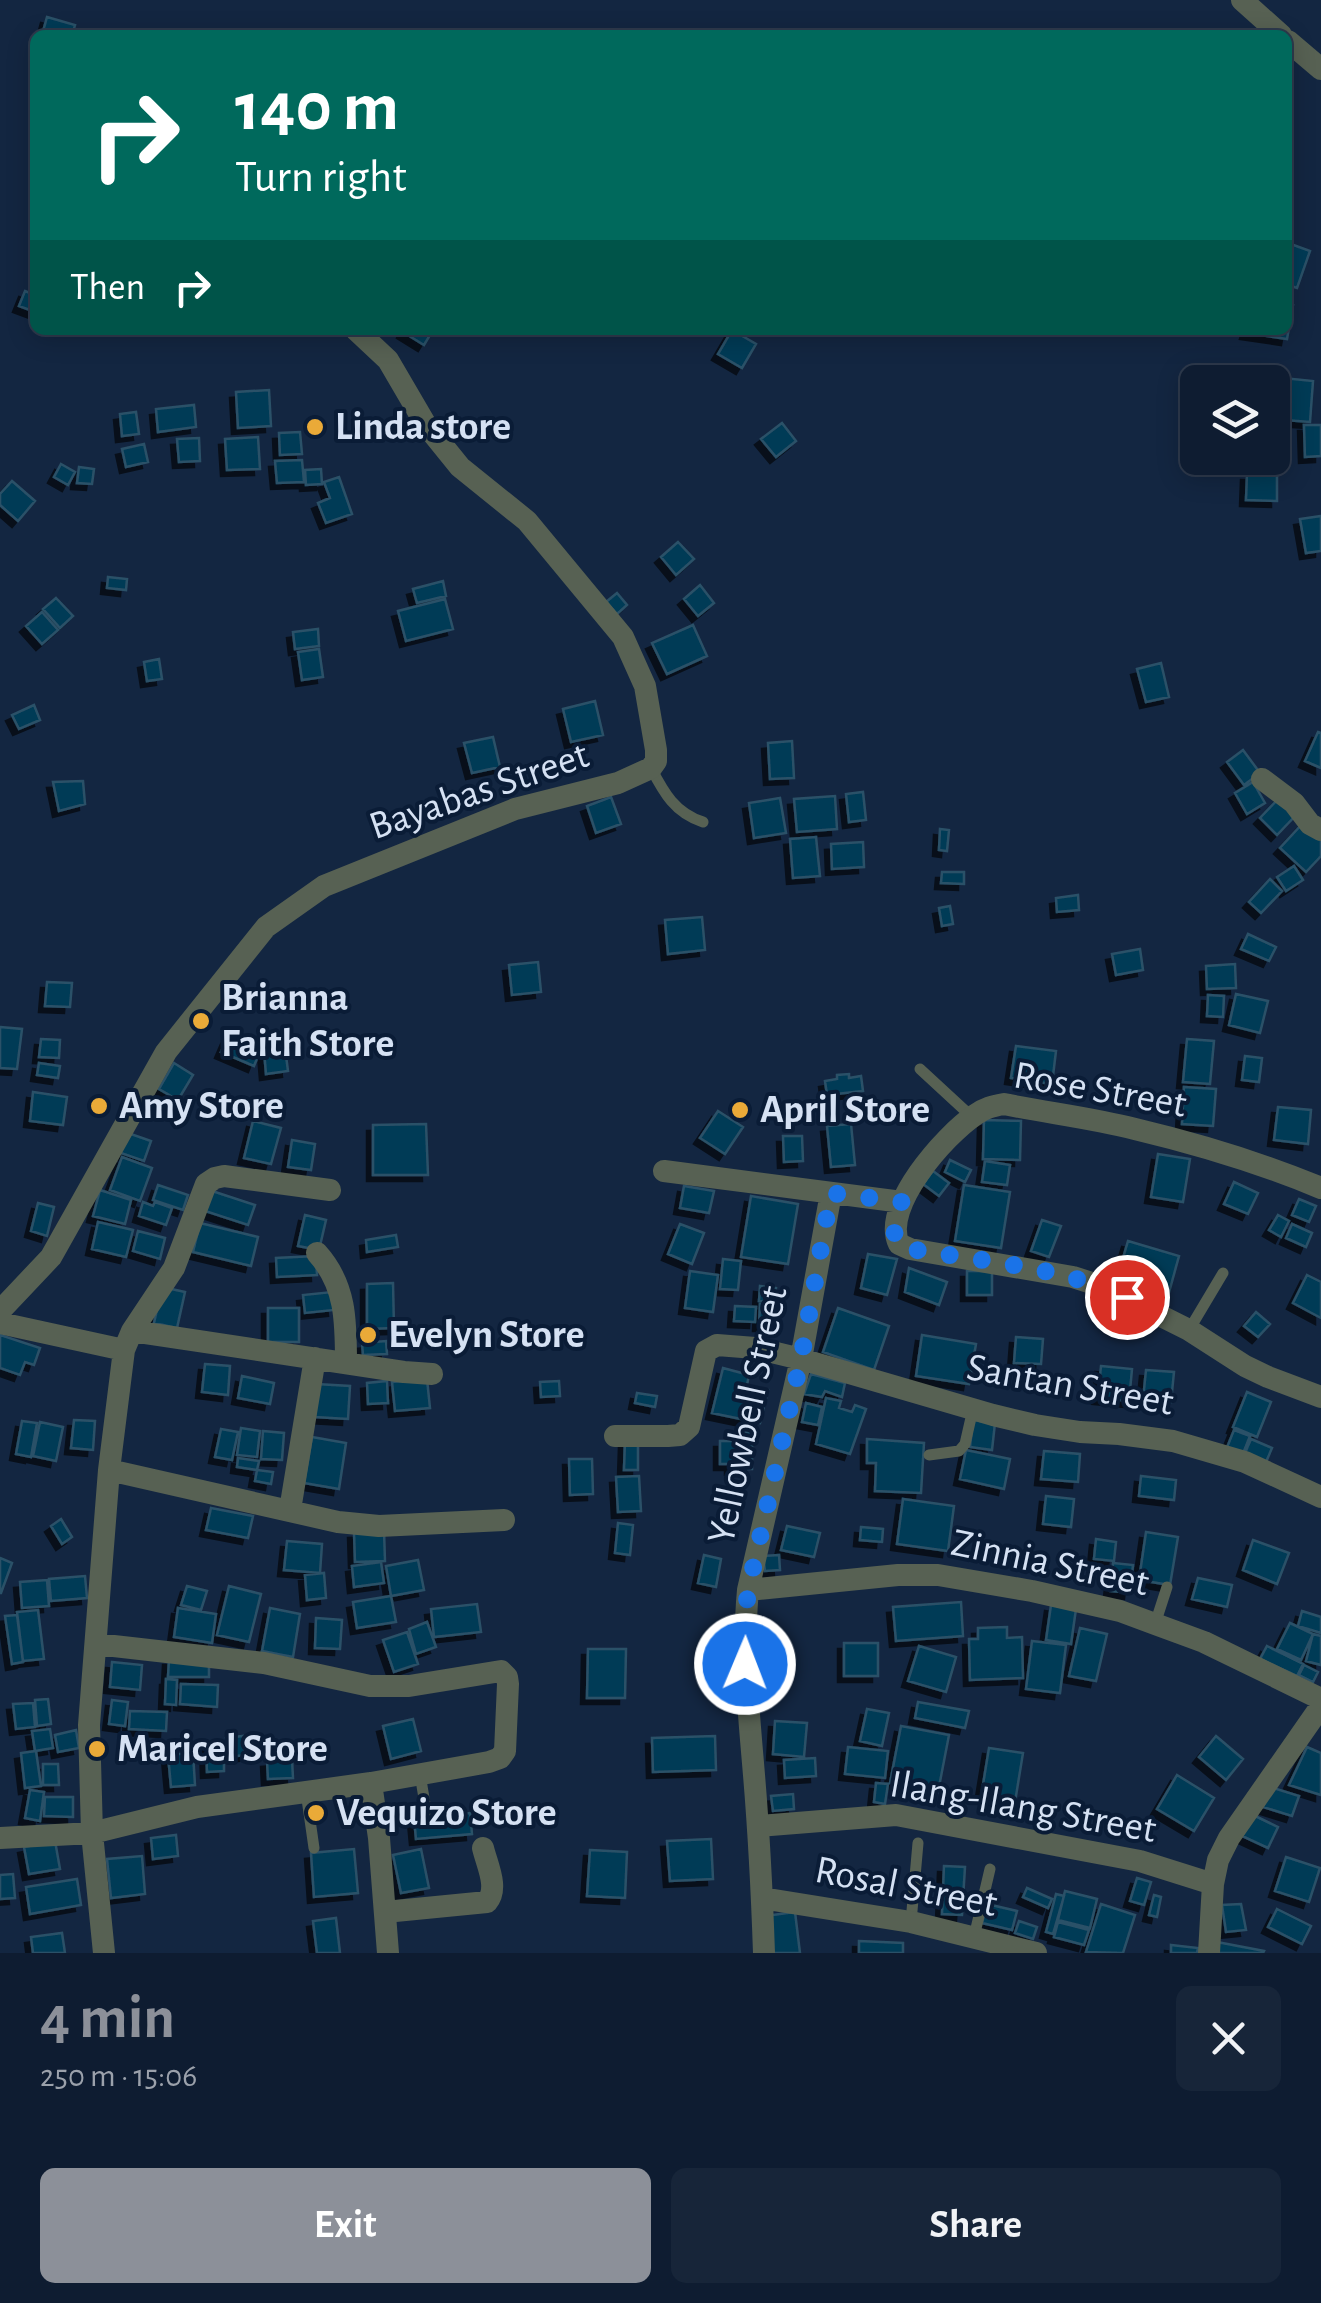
<!DOCTYPE html>
<meta charset="utf-8">
<style>
body{margin:0;font-family:"Alegreya Sans",sans-serif;background:#172539;color:#f1f3f6;height:100vh;display:flex;flex-direction:column;font-size:38px;white-space:nowrap}
*{box-sizing:border-box;margin:0}
p{font-size:32px;color:#9ba1ab}
.icon{flex:none;width:55px;height:55px;fill:none;stroke:currentColor;stroke-width:2;stroke-linecap:round;stroke-linejoin:round}
.map{position:relative;height:1953px;overflow:hidden}
.details{display:flex;flex-direction:column;background:#0e1c31;flex:1}
.details>*{flex:none}
.hud{position:absolute;left:30px;top:30px;width:1262px;height:305px;border-radius:15px;box-shadow:0 5px 25px #0003,0 0 0 2px #2e3a4d;background:#00695c;color:#fff;overflow:hidden}
.controls{position:absolute;left:1180px;top:365px;display:grid;gap:20px}
.controls a{display:grid;place-items:center;width:110px;height:110px;border-radius:15px;background:#0e1c31;box-shadow:0 5px 25px #0003,0 0 0 2px #2e3a4d;font-size:50px}
.pin{position:absolute;display:grid;place-items:center;width:85px;height:85px;color:#fff;margin:-42px;border:5px solid #fff;border-radius:50%;box-shadow:0 2px 10px #0007}
.me{position:absolute;width:110px;margin:-55px;rotate:1deg;stroke-linejoin:round;filter:drop-shadow(0 0 8px #0008)}
.turn{display:flex;align-items:center;gap:35px;height:210px;padding:0 40px;font-size:45px}
.turn .icon{width:130px;height:130px;stroke-width:2.5}
.turn b{display:block;font-size:70px;line-height:85px}
.then{display:flex;align-items:center;height:95px;padding:0 40px;background:#0003;gap:20px;font-size:38px}
.round{display:grid;place-items:center;flex:none;width:105px;height:105px;border-radius:15px;background:#172539}
.headline{display:flex;align-items:center;justify-content:space-between;height:170px;padding:0 40px}
h1{font-size:60px;font-weight:700;line-height:75px;color:#8c9099}
.cta{display:flex;gap:20px;margin-top:auto;padding:20px 40px}
.cta a{flex:1;height:115px;border-radius:15px;background:#8c9099;color:#fff;font-size:40px;font-weight:700;line-height:115px;text-align:center}
.cta a+a{background:#172539;color:#f1f3f6}
.map>svg:first-child{display:block}
.building{fill:#003a56;stroke:#2c5167;stroke-width:2.5;filter:url(#shadow)}
.lines{fill:none;stroke-linecap:round;stroke-linejoin:round}
.lane{stroke:#576153;stroke-width:11}
.street{stroke:#576153;stroke-width:22}
.route{stroke:#1a73e8;stroke-width:18;stroke-dasharray:0 32.4}
.poi-dot{fill:#eaaa38;stroke:#0a1c36;stroke-width:4}
.labels{text-anchor:middle;dominant-baseline:central;stroke-width:8;stroke-linejoin:round;paint-order:stroke}
.poi-label{font-size:40px;font-weight:bold;fill:#d5e1f3;stroke:#0a1c36;text-anchor:start}
.street-label{font-size:40px;fill:#d5e1f3;stroke:#0a1c36}
</style>
<div class="map">
<svg width="1321" height="1953" viewBox="0 0 1321 1953">
<defs>
<filter id="shadow"><feDropShadow dx="-6" dy="6" stdDeviation="0" flood-color="#0009"/></filter>
</defs>
<rect width="100%" height="100%" fill="#132641"/>
<path class="building" d="M47,17L75,25L72,35H42Z
M1288,243L1310,251L1297,288L1288,285Z
M25,291L35,295V312L19,306Z
M1288,304L1293,305L1287,339L1246,333L1247,330H1288Z
M404,330H433L424,345L403,332Z
M732,330L756,344L742,368L718,354Z
M1273,377L1313,381L1310,422L1272,419Z
M269,390L271,426L238,428L236,392Z
M194,405L196,427L158,432L156,409Z
M136,412L139,434L122,436L120,414Z
M782,423L796,441L776,457L761,439Z
M1304,425H1321V456L1305,457Z
M300,432L302,454L280,455L279,433Z
M258,437L260,469L227,470L225,439Z
M199,438L200,461L179,462L177,439Z
M144,444L148,462L126,467L122,449Z
M1237,458H1268V469L1236,467Z
M302,460L304,482L277,483L275,461Z
M61,464L75,472L68,485L54,477Z
M79,467L94,469L92,484L77,483Z
M321,469L322,484L306,485L305,470Z
M1247,474L1277,475V501L1246,500Z
M339,477L352,514L326,523L318,503L330,498L324,482Z
M12,481L35,501L18,521L0,505V494Z
M1321,516V551L1306,553L1300,519Z
M678,542L694,559L676,575L661,557Z
M108,577L127,579L126,590L107,588Z
M443,581L446,596L417,603L413,589Z
M700,585L714,603L698,616L684,599Z
M617,593L627,605L617,614L606,602Z
M56,598L73,616L60,628L43,609Z
M445,599L453,629L406,641L398,611Z
M42,612L58,630L42,644L26,626Z
M693,625L707,656L667,674L652,643Z
M318,629L319,646L295,649L293,632Z
M319,649L323,677L302,680L298,652Z
M159,659L162,679L147,681L144,662Z
M1161,663L1169,697L1146,702L1137,669Z
M595,701L603,735L571,742L563,709Z
M34,705L40,720L19,729L12,715Z
M1318,732L1321,733V768L1305,761Z
M493,737L500,767L472,773L464,743Z
M792,741L794,778L770,779L768,743Z
M1243,750L1260,773L1244,785L1227,762Z
M83,781L85,804L59,811L53,782Z
M1253,782L1265,803L1247,814L1235,793Z
M863,792L866,820L849,822L846,794Z
M835,796L837,829L797,832L794,799Z
M1281,796L1297,814L1277,835L1260,818Z
M611,797L621,824L596,833L587,806Z
M780,798L786,833L754,838L749,803Z
M1304,822L1321,838V856L1306,872L1280,848Z
M940,829L949,830L947,851L939,850Z
M816,837L820,876L793,878L790,839Z
M863,842L864,867L832,869L831,844Z
M1294,866L1303,880L1286,891L1277,877Z
M942,872H964V884L941,883Z
M1270,879L1282,891L1261,913L1249,902Z
M1078,895L1079,910L1057,912L1056,898Z
M950,906L953,924L942,926L939,908Z
M702,917L705,950L668,954L665,920Z
M1248,934L1276,947L1269,961L1241,949Z
M1140,949L1143,970L1116,975L1112,954Z
M538,962L541,992L512,995L509,965Z
M1235,964L1236,988L1207,989L1206,966Z
M47,982L72,983L70,1007L45,1006Z
M1236,994L1268,1001L1260,1033L1229,1025Z
M1208,995L1224,996L1223,1017L1207,1016Z
M0,1027L22,1029L17,1069L0,1068Z
M227,1038L260,1051L254,1066L221,1052Z
M41,1039L60,1040L59,1058L39,1057Z
M1187,1039L1214,1041L1210,1084L1183,1082Z
M1016,1046L1056,1051L1052,1084L1011,1078Z
M285,1048L288,1071L266,1074L264,1050Z
M1245,1056L1262,1058L1259,1082L1242,1080Z
M39,1063L60,1066L58,1078L37,1075Z
M174,1063L193,1075L178,1100L159,1089Z
M849,1074V1078L861,1076L863,1091L827,1095L825,1081L837,1079V1075Z
M1184,1087L1216,1089L1213,1126L1182,1124Z
M33,1092L67,1097L63,1125L30,1121Z
M1278,1107L1311,1110L1308,1144L1274,1140Z
M718,1111L743,1127L725,1154L700,1138Z
M984,1120L1021,1121L1020,1160L983,1159Z
M253,1121L281,1128L271,1164L244,1158Z
M426,1124L428,1175H373V1125Z
M851,1124L855,1165L831,1167L827,1126Z
M125,1132L151,1141L144,1161L118,1152Z
M783,1136H802L803,1161L784,1162Z
M292,1140L315,1144L311,1170L288,1167Z
M1158,1154L1190,1159L1183,1202L1151,1197Z
M122,1157L152,1168L140,1201L110,1190Z
M950,1160L971,1170L965,1182L945,1172Z
M985,1161L1010,1165L1007,1185L982,1182Z
M933,1171L949,1183L939,1196L923,1184Z
M1234,1182L1258,1193L1248,1214L1224,1204Z
M158,1185L188,1195L183,1210L153,1200Z
M964,1185L1010,1192L1001,1248L955,1241Z
M684,1186L714,1191L709,1213L680,1208Z
M100,1190L131,1200L125,1224L93,1216Z
M209,1190L255,1205L248,1225L202,1210Z
M751,1196L798,1204L788,1264L741,1257Z
M1299,1199L1316,1206L1309,1222L1292,1215Z
M143,1202L153,1206L155,1202L172,1208L166,1225L139,1216Z
M38,1203L54,1207L47,1236L31,1231Z
M305,1215L326,1220L319,1250L298,1246Z
M1278,1215L1289,1221L1281,1237L1269,1230Z
M1042,1220L1061,1226L1049,1257L1031,1251Z
M98,1222L133,1230L126,1257L92,1249Z
M200,1223L258,1237L251,1266L193,1252Z
M680,1224L704,1233L692,1264L668,1254Z
M1292,1224L1312,1233L1306,1247L1286,1238Z
M138,1231L165,1238L160,1259L133,1251Z
M396,1235L398,1247L367,1252L366,1240Z
M1128,1241L1179,1256L1168,1296L1116,1282Z
M868,1254L897,1259L887,1295L861,1288Z
M316,1256L317,1275L277,1277L276,1258Z
M723,1259L741,1261L738,1290L720,1289Z
M909,1268L947,1282L939,1305L905,1292Z
M690,1271L718,1275L713,1312L685,1308Z
M967,1271H992V1295H967Z
M1307,1275L1321,1282V1318L1293,1303Z
M393,1283L394,1328L367,1329V1284Z
M760,1286L776,1288L775,1302L759,1301Z
M162,1287L185,1292L177,1328L154,1323Z
M332,1292L334,1310L305,1313L303,1295Z
M760,1304L780,1305L779,1325H759Z
M735,1306L756,1307L755,1322L734,1321Z
M268,1308H299V1342H268Z
M838,1308L889,1326L874,1370L823,1352Z
M1256,1312L1270,1324L1258,1337L1244,1326Z
M0,1335L40,1348L34,1365L25,1362L20,1375L0,1368Z
M922,1335L976,1344L969,1384L916,1376Z
M1016,1337L1043,1339L1041,1364L1014,1363Z
M386,1341L387,1354L363,1355L362,1343Z
M205,1364L230,1366L228,1395L202,1392Z
M1101,1366L1132,1369L1129,1401L1098,1398Z
M723,1368L749,1375L747,1385L768,1390L760,1423L712,1413Z
M1146,1370L1174,1372L1171,1402L1143,1400Z
M811,1374L845,1383L842,1397L825,1391L822,1397L804,1394Z
M242,1376L274,1383L270,1404L238,1398Z
M427,1379L430,1408L395,1411L392,1382Z
M387,1381L388,1403L368,1404L367,1383Z
M559,1381L560,1396L541,1397L540,1382Z
M316,1384L350,1386L348,1419L315,1417Z
M1247,1392L1271,1402L1257,1437L1233,1427Z
M637,1393L657,1396L655,1407L635,1403Z
M826,1398L841,1401L839,1408L852,1412L855,1405L866,1409L850,1454L816,1444Z
M806,1403L822,1407L818,1425L802,1422Z
M74,1420L95,1421L93,1450L71,1448Z
M973,1420L995,1423L992,1450L970,1447Z
M22,1421L37,1423L31,1457L16,1454Z
M40,1422L63,1427L56,1461L33,1456Z
M241,1428L260,1431L257,1457L237,1455Z
M221,1429L238,1432L232,1460L215,1457Z
M1234,1430L1250,1436L1242,1456L1226,1450Z
M263,1431L284,1433L282,1460L261,1459Z
M731,1432H752V1469H731V1464H720V1441H731Z
M312,1437L346,1443L339,1489L304,1483Z
M867,1439L924,1443L921,1493L875,1491L876,1463H867Z
M1251,1439L1272,1448L1266,1462L1245,1453Z
M625,1440H638V1470H624Z
M966,1450L1010,1459L1004,1489L960,1479Z
M1044,1451L1080,1454L1078,1482L1041,1479Z
M238,1458L259,1461L257,1470L237,1467Z
M569,1459H592L593,1494L570,1495Z
M257,1470L273,1472L271,1484L255,1481Z
M639,1476L641,1511L618,1512L616,1477Z
M1141,1476L1176,1480L1174,1500L1139,1496Z
M1046,1496L1074,1499L1071,1527L1043,1524Z
M903,1499L954,1506L948,1551L897,1544Z
M211,1508L253,1516L248,1538L206,1530Z
M61,1519L72,1537L62,1544L51,1526Z
M618,1523L633,1525L630,1555L615,1553Z
M787,1526L820,1533L814,1557L781,1550Z
M861,1527L883,1529L882,1542L860,1540Z
M384,1531L385,1561L355,1562L354,1532Z
M1146,1532L1178,1537L1170,1585L1139,1580Z
M1096,1539L1116,1542L1114,1561L1094,1559Z
M1253,1540L1289,1553L1277,1584L1243,1570Z
M287,1541L322,1544L320,1573L284,1570Z
M704,1555L721,1559L716,1587L698,1583Z
M779,1555L780,1570L765,1571L763,1556Z
M0,1558L12,1563L1,1593H0Z
M418,1560L424,1590L391,1596L386,1566Z
M381,1562L384,1583L354,1587L352,1566Z
M1113,1563L1133,1565L1130,1593L1110,1591Z
M324,1573L326,1598L307,1600L305,1575Z
M85,1576L87,1598L51,1601L49,1579Z
M1198,1578L1232,1585L1227,1607L1192,1599Z
M47,1580L49,1606L22,1608L20,1582Z
M187,1586L207,1591L201,1610L181,1605Z
M229,1586L261,1594L249,1642L217,1635Z
M391,1596L396,1622L357,1628L353,1602Z
M961,1602L963,1636L896,1641L893,1607Z
M477,1604L481,1632L434,1637L431,1609Z
M1051,1605L1076,1609L1071,1644L1046,1640Z
M178,1608L216,1614L212,1643L174,1637Z
M270,1608L300,1614L293,1657L262,1651Z
M38,1610L44,1659L23,1661L17,1612Z
M1302,1611L1321,1617V1633L1298,1626Z
M17,1615L23,1662L12,1664L5,1616Z
M316,1618L342,1620L340,1649L315,1648Z
M427,1622L436,1647L416,1654L409,1629Z
M1290,1623L1313,1634L1301,1660L1277,1649Z
M1007,1627V1638L1022,1637L1023,1678L970,1680L969,1639H978V1628Z
M1080,1628L1107,1634L1096,1681L1069,1676Z
M407,1632L418,1664L394,1672L383,1640Z
M1313,1634L1321,1636V1665L1306,1661Z
M1032,1641L1066,1645L1060,1693L1026,1689Z
M844,1643H878V1676H844Z
M919,1646L956,1657L946,1692L908,1681Z
M1267,1646L1303,1664L1297,1676L1260,1659Z
M588,1649H626L625,1698H587Z
M169,1659L209,1660V1677H168Z
M112,1662L142,1665L140,1690L110,1687Z
M1304,1665L1318,1672L1313,1682L1299,1675Z
M166,1679L177,1680L176,1705L165,1704Z
M181,1684L218,1685L217,1707L180,1704Z
M48,1699L51,1724L37,1726L35,1700Z
M112,1700L128,1702L125,1726L109,1724Z
M918,1702L969,1711L965,1728L915,1718Z
M33,1703L35,1727L16,1729L13,1704Z
M867,1709L889,1713L882,1746L860,1741Z
M130,1711L167,1712L166,1731L129,1729Z
M413,1719L421,1751L391,1759L383,1726Z
M775,1721L807,1723L804,1757L773,1754Z
M901,1726L949,1735L938,1792L890,1783Z
M50,1729L53,1748L35,1751L32,1731Z
M76,1730L79,1748L58,1752L55,1735Z
M243,1736L245,1755L229,1757L226,1738Z
M715,1736L716,1770L653,1772L652,1738Z
M1216,1736L1243,1759L1226,1780L1199,1757Z
M206,1742H224V1771L207,1772Z
M848,1747L888,1751L885,1778L845,1774Z
M1307,1747L1321,1753V1795L1289,1785Z
M989,1748L1023,1753L1015,1802L981,1797Z
M36,1751L41,1786L25,1788L21,1753Z
M193,1753L195,1785L171,1787L168,1755Z
M815,1758L816,1776L785,1778L784,1760Z
M292,1759L293,1778L268,1779L267,1761Z
M43,1764H58L59,1785H43Z
M1177,1775L1214,1798L1194,1831L1157,1809Z
M876,1783L888,1784L885,1804L874,1802Z
M1270,1787L1299,1796L1292,1816L1263,1807Z
M30,1790L44,1792L40,1821L25,1818Z
M793,1794L794,1809L773,1811L771,1796Z
M45,1797H73V1817L44,1816Z
M470,1813L472,1834L416,1839L414,1818Z
M1253,1815L1278,1827L1268,1848L1242,1836Z
M176,1835L178,1856L153,1859L151,1838Z
M711,1839L713,1879L670,1881L667,1841Z
M55,1841L60,1869L29,1874L24,1847Z
M354,1849L358,1893L314,1897L311,1853Z
M421,1849L429,1888L401,1893L393,1855Z
M590,1850L627,1852L625,1898L587,1896Z
M142,1856L145,1894L111,1898L107,1859Z
M1286,1857L1320,1868L1309,1902L1275,1891Z
M944,1866L965,1867L962,1915L942,1914Z
M13,1874L15,1898L0,1899V1875Z
M1137,1878L1151,1882L1144,1905L1130,1901Z
M77,1879L81,1905L30,1914L26,1887Z
M1027,1888L1052,1899L1048,1908L1023,1897Z
M1065,1891L1097,1899L1090,1928L1058,1920Z
M1056,1894L1064,1896L1053,1934L1046,1932Z
M1154,1895L1161,1897L1157,1917L1149,1915Z
M987,1904L1017,1911L1012,1930L982,1923Z
M1101,1904L1135,1915L1123,1953L1086,1952Z
M1241,1904L1246,1930L1226,1932L1222,1905Z
M1277,1909L1311,1926L1302,1944L1268,1927Z
M795,1912L800,1953H770L765,1916Z
M336,1918L340,1953H317L313,1921Z
M1019,1921L1037,1927L1033,1939L1015,1933Z
M1058,1922L1089,1930L1084,1945L1054,1937Z
M62,1933L65,1953H33L31,1937Z
M859,1941L903,1943V1953H859Z
M1217,1942L1264,1951L1263,1953H1215Z
M1171,1945L1198,1948L1197,1953H1171Z"/>
<g class="lines">
<path class="lane" d="M651,768C664,793 675,813 703,822
M920,1069L972,1117
M1189,1330L1223,1273
M929,1455L959,1451L965,1444L973,1409
M1155,1624L1167,1587
M420,1774L427,1816
M306,1792L314,1848
M911,1922L918,1843
M974,1937L990,1869"/>
<path class="street" d="M1242,0L1281,35
M1288,41L1321,69
M1262,779L1294,803L1310,824L1321,830
M664,1171L902,1202
M1321,1188C1261,1163 1198,1144 1135,1129C1092,1118 1048,1113 1004,1104C993,1106 984,1108 975,1115C945,1135 881,1207 899,1244L910,1249L1073,1277L1101,1286L1189,1330L1245,1366L1268,1377L1321,1397
M317,1253C346,1285 346,1321 346,1363
M0,1311L51,1257L166,1052L266,927L324,886L515,809L618,783L651,768L656,761V750L645,686L623,637L527,521L460,467L426,425L388,360L356,330
M0,1323L124,1350
M132,1331L404,1372L432,1374
M615,1436H668L680,1435L689,1427L706,1351L717,1345L755,1348L801,1359L993,1415L1035,1425L1080,1432L1119,1434L1173,1441L1245,1462L1321,1497
M109,1470L124,1350L132,1331L174,1268L206,1184L215,1178L224,1176L330,1190
M290,1510L315,1358
M748,1590L898,1575H938L1032,1591L1120,1611L1155,1624L1204,1642L1321,1699
M371,1783L379,1838L388,1953
M758,1826L896,1815L1140,1861L1213,1884
M0,1838L92,1833L197,1807L371,1783L489,1762L500,1758L505,1751L508,1684L507,1677L501,1671L409,1686H370L264,1663L96,1644
M762,1898L911,1922L1036,1953
M385,1912L487,1902C499,1888 487,1865 483,1848
M104,1953L92,1833L89,1725L109,1470L338,1522L379,1526L504,1520
M764,1953C762,1894 759,1835 754,1775C749,1714 742,1652 748,1590L801,1359L831,1193
M1209,1953L1213,1884L1218,1860L1229,1838L1321,1706"/>
</g>
<g class="lines">
<path class="route" d="M745,1664V1622L748,1590L801,1359L831,1193L902,1202L894,1235L899,1244L910,1249C982,1261 1060,1267 1127,1297"/>
</g>
<g class="poi-dot">
<circle cx="315" cy="427" r="10"/>
<circle cx="201" cy="1021" r="10"/>
<circle cx="99" cy="1106" r="10"/>
<circle cx="740" cy="1110" r="10"/>
<circle cx="368" cy="1335" r="10"/>
<circle cx="97" cy="1749" r="10"/>
<circle cx="316" cy="1813" r="10"/>
</g>
<g class="labels">
<g class="poi-label">
<text x="335" y="427">Linda store</text>
<text x="221" y="998">Brianna<tspan x="221" dy="46">Faith Store</tspan></text>
<text x="119" y="1106">Amy Store</text>
<text x="760" y="1110">April Store</text>
<text x="388" y="1335">Evelyn Store</text>
<text x="117" y="1749">Maricel Store</text>
<text x="336" y="1813">Vequizo Store</text>
</g>
<g class="street-label">
<text transform="translate(479 791) rotate(-19)">Bayabas Street</text>
<text transform="translate(1100 1090) rotate(10)">Rose Street</text>
<text transform="translate(1070 1385) rotate(10)">Santan Street</text>
<text transform="translate(748 1415) rotate(-78)">Yellowbell Street</text>
<text transform="translate(1050 1563) rotate(12)">Zinnia Street</text>
<text transform="translate(1023 1807) rotate(10)">Ilang-Ilang Street</text>
<text transform="translate(906 1887) rotate(11)">Rosal Street</text>
</g>
</g>
</svg>
<div class="controls">
<a><svg class="icon" aria-label="layers" viewBox="0 0 24 24"><path d="M12 4l9 5-9 5-9-5zM3 14l9 5 9-5"/></svg></a>
</div>
<div class="pin" style="left:1127px;top:1297px;background:#d93025"><svg class="icon" aria-label="arrive" viewBox="0 0 24 24"><path d="M6 21V4h12l-3 4 3 4H6"/></svg></div>
<svg class="me" style="left:745px;top:1664px" viewBox="-20 -20 40 40"><circle r="17" fill="#1a73e8" stroke="#fff" stroke-width="3"/><path d="M0-11L8 9 0 5-8 9z" fill="#fff"/></svg>
<div class="hud">
<div class="turn"><svg class="icon" aria-label="right" viewBox="0 0 24 24"><path d="M7 20v-9h11M14 6l5 5-5 5"/></svg><div><b>140 m</b>Turn right</div></div>
<div class="then">Then<svg class="icon" aria-label="right" viewBox="0 0 24 24"><path d="M7 20v-9h11M14 6l5 5-5 5"/></svg></div>
</div>
</div>
<section class="details">
<div class="headline"><div><h1>4 min</h1><p>250 m · 15:06</p></div><a class="round"><svg class="icon" aria-label="close" viewBox="0 0 24 24"><path d="M6 6l12 12M18 6L6 18"/></svg></a></div>
<div class="cta"><a>Exit</a><a>Share</a></div>
</section>
